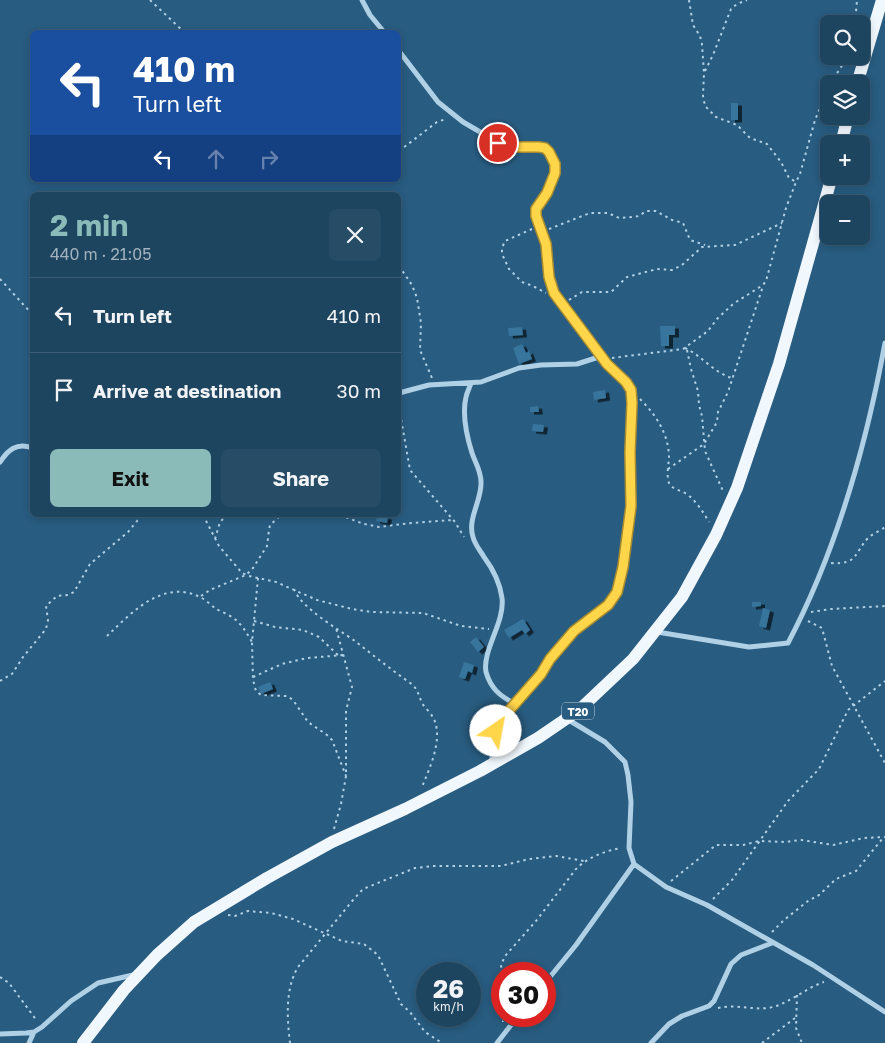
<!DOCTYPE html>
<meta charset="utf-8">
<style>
body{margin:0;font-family:"Golos Text",sans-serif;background:#264c66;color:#f1f3f6;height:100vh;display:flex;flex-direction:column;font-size:19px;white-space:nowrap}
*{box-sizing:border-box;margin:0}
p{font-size:16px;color:#a1b1bd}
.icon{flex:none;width:28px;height:28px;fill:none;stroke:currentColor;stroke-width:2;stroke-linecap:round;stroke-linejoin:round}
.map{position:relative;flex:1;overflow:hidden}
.drawer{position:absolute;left:30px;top:192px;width:371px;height:325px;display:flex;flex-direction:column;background:#1e4560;border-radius:8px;box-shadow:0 2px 8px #0003,0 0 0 1px #3c5d75}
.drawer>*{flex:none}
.top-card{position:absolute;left:30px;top:30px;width:371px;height:152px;border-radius:8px;box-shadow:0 2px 8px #0003,0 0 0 1px #3c5d75;background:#1a4fa0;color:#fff;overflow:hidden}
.controls{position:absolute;left:820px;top:15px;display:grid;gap:10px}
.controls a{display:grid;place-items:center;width:50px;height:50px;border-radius:8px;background:#1e4560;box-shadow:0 2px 8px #0003,0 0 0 1px #3c5d75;font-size:25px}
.speed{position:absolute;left:416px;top:962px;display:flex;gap:10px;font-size:25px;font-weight:700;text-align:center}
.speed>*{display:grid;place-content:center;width:65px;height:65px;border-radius:50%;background:#1e4560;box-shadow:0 2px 8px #0003,0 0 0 1px #3c5d75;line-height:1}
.speed small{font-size:12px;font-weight:400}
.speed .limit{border:8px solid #d22;background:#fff;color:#111}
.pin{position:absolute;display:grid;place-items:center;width:42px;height:42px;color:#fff;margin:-21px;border:2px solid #fff;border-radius:50%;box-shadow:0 1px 5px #0007}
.me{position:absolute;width:55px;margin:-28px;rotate:33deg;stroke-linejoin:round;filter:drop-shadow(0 0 4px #0008)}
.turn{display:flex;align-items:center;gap:18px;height:105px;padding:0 20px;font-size:22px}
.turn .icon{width:65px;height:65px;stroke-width:2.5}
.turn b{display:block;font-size:35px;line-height:42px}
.lanes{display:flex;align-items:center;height:48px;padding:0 20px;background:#0003;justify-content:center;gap:25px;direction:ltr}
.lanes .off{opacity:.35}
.round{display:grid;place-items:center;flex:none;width:52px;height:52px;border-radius:8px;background:#264c66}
.overview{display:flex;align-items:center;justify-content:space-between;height:85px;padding:0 20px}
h1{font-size:30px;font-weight:700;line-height:38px;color:#8bbbb9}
.primary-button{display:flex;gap:10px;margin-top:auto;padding:10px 20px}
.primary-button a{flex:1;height:58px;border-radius:8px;background:#8bbbb9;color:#111;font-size:20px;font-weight:700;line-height:58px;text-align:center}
.primary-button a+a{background:#264c66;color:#f1f3f6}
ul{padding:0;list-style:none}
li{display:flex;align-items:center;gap:15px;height:75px;padding:0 20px;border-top:1px solid #3c5d75}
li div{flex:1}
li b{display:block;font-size:19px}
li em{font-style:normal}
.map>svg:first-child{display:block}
.building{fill:#39749c;filter:url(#shadow)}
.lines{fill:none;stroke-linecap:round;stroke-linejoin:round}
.path{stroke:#b0d0e5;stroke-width:2;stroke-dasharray:2.5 4;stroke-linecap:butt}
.street{stroke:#b0d0e5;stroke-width:5}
.primary{stroke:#f0f7fd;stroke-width:12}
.route-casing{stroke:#a68a30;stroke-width:12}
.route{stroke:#ffd54a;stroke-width:9}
.labels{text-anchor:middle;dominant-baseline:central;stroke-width:5;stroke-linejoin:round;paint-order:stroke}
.shield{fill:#285c80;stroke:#beced9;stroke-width:1}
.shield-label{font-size:11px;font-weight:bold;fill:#fff}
</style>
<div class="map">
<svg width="885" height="1043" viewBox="0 0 885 1043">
<defs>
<filter id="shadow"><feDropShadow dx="4" dy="2.5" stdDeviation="0" flood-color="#0009"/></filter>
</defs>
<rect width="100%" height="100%" fill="#285c80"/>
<path class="building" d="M731,103H738V120H731Z
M660,326H675V335H669V346H661Z
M522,327L523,335L509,336L508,328Z
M522,344L526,353L529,351L532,359L519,364L513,348Z
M605,390L606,398L594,400L593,392Z
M538,406L539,412H530V407Z
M533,424L544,425L543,432L532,431Z
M377,515L388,517L387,523L376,521Z
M752,602H761V606L752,607Z
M763,608L770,610L766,628L759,626Z
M523,619L530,630L525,634L522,630L509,638L504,630Z
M476,637L484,647L478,652L470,642Z
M464,662L474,665L472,673L468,671L465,679L459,677Z
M270,682L273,689L261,694L258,687Z"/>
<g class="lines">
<path class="path" d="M150,0L184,32
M689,0L693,25L700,36L702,44L704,73L703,96L705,106L716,117L737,125L750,138L767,144L781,162L789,178L796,182
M855,24L857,0
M705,71L713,55L731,9L737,4L747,0
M830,84L845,61L852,56
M399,151L437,122L446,119
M360,180H366
M532,229L505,241L502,248V254L509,269L522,282L533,286L546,293
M549,229L590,213H608L619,218L633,217L639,216L646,211H656L672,220L683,223L690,240L705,245
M399,266L412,285L417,298L421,323L420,350L432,378
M0,279L32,314
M569,300L582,292H611L627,277L657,269L672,270L682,265L702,247L735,245L782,223
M685,348C701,355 714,373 732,378
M687,350L691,369L698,391L699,405L702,416L705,451L723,491
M612,358L683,349L708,331L717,319L733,304L763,285L766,281L786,208L796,182L800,174L815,120L829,87
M640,399C656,415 668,433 669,456C669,464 666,475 669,483C672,490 682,490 688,495C697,502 703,512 709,522
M399,407L410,470L455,522L464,537
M668,469L704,444L717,422L718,412L728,392L763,286
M203,515L219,546L242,573L249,576L276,582L317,600L352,609L371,612L423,613L461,626L489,629
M340,515L364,524L379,527L411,523L453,520
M215,539L220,522L227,515
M831,563C858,565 854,553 868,538C872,534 880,531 885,527
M258,578L252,642L253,680L256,691L261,695L287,696L293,700L308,722L327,735L332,740L346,776
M294,589C301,608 338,629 355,641C374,656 393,671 413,685C418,691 419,696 422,703C425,708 431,713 434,719C443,740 430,767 422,787
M201,596L210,590L246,575L253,568L267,546L269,530L270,525L281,515
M811,612L831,609L885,606
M254,621L275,627L303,630L319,637L339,656
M808,621L822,628L832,666L885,763
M107,636C132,612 163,579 200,597C206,600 211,605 216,609C220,611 225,613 230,616C241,622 246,632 252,642
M253,677L282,664L307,658L344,655
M0,681L12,674L23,657L46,629L48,620L46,606L57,596L68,595L74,592L90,564L128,532L142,515
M334,829L341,804L346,776V711L352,687L336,628
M671,881L716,845H743L759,841L785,842L801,840L833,845L864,838L885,837
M713,899L732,880L788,801L819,769L848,710L885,681
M228,915L235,916L248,911L271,913L293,919L342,941L364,944L378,955L401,1004L410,1012L425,1032L442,1043
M772,932L784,920L808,901L819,895L836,879L856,871L883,838
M502,974L501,965L505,956L536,921L576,869C588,857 605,851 621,848
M0,977L9,983L37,1021
M797,995L796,1028L802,1043
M718,1008C737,1004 751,1010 768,1008C788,1005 805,988 824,982
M503,1022V1016
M290,1043C287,1018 285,989 298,967L353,900L363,889L415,868L434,866H501L529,859L556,856L584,861
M762,1043L795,1018"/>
<path class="street" d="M362,0L370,15L384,32
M399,51L438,102L463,122L499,143L513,147H539L545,148L549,153L555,164V173L547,193L536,209V216L546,244L549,277L554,293L607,364L626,382L631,390L632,403L630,452L631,506L623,567L617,592L608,605L574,631L500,722L496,731L491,764
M471,383C470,387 467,392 466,397C462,414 467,437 472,453C475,462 481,471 481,482C482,500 467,519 473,537C475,545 480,550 484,557C493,569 500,583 502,598C505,622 482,651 486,672C491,689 500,696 515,704
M399,393L429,385L481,382L519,368L541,365L577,364L602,356
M0,462C8,450 17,442 32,448
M657,632L749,647L788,643C837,550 866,446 885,343
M567,719L605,742L625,762L628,775L631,802L629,848L634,864L666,887L707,905L813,965L885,1012
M545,983L576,945L634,864
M0,1034L26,1033L34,1032L42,1027L71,1001L98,983L133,975
M29,1043L34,1032
M497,1043L518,1016
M651,1043L669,1024L682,1016L709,1006L714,1001L731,964L741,955L772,943"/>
<path class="primary" d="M857,84L882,0
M841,144L848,116
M83,1043L124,990L157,955L194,922L267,878L332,842L405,809L480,771L538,738L579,710L633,659L682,597L716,535L737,488L779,364L832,176"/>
</g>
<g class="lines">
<defs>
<path id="route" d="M496,731L506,714L541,674L550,659L574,631L608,605L617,592L623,567L631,506L630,452L632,403L631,390L626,382L607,364L554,293L549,277L546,244L536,216V209L547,193L555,173V164L549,152L545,148L539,147H512L498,143"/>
</defs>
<use href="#route" class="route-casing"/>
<use href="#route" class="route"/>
</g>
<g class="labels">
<rect class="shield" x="562" y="702.5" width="32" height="17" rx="4"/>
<g class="shield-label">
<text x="578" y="711">T20</text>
</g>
</g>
</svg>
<div class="controls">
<a><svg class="icon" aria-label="search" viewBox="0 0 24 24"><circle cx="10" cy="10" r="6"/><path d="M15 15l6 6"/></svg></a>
<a><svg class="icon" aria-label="layers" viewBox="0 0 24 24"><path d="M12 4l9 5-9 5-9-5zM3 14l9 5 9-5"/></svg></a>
<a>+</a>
<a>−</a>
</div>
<div class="speed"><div>26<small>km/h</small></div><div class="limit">30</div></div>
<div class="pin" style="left:498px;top:143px;background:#d93025"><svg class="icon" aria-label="arrive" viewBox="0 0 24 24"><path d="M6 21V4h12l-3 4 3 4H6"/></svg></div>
<svg class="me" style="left:496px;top:731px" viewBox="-20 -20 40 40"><circle r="19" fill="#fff"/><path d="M0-13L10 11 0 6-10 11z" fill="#ffd54a"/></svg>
<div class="top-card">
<div class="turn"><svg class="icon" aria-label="left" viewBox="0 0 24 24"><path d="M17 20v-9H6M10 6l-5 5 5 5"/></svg><div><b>410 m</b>Turn left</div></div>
<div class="lanes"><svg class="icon" aria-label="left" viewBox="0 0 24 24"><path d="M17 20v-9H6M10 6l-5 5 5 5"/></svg><svg class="icon off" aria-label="ahead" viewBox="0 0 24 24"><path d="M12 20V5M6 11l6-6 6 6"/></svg><svg class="icon off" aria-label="right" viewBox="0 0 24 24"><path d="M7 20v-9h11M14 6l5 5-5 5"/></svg></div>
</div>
<section class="drawer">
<div class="overview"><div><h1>2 min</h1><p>440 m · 21:05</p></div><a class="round"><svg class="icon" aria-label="close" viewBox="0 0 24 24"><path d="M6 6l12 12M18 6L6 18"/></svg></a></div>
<ul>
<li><svg class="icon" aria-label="left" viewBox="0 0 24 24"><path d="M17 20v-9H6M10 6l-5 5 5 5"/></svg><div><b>Turn left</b></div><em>410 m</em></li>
<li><svg class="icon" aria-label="arrive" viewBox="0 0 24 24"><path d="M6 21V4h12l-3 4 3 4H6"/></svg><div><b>Arrive at destination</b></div><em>30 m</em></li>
</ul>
<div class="primary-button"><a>Exit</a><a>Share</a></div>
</section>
</div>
